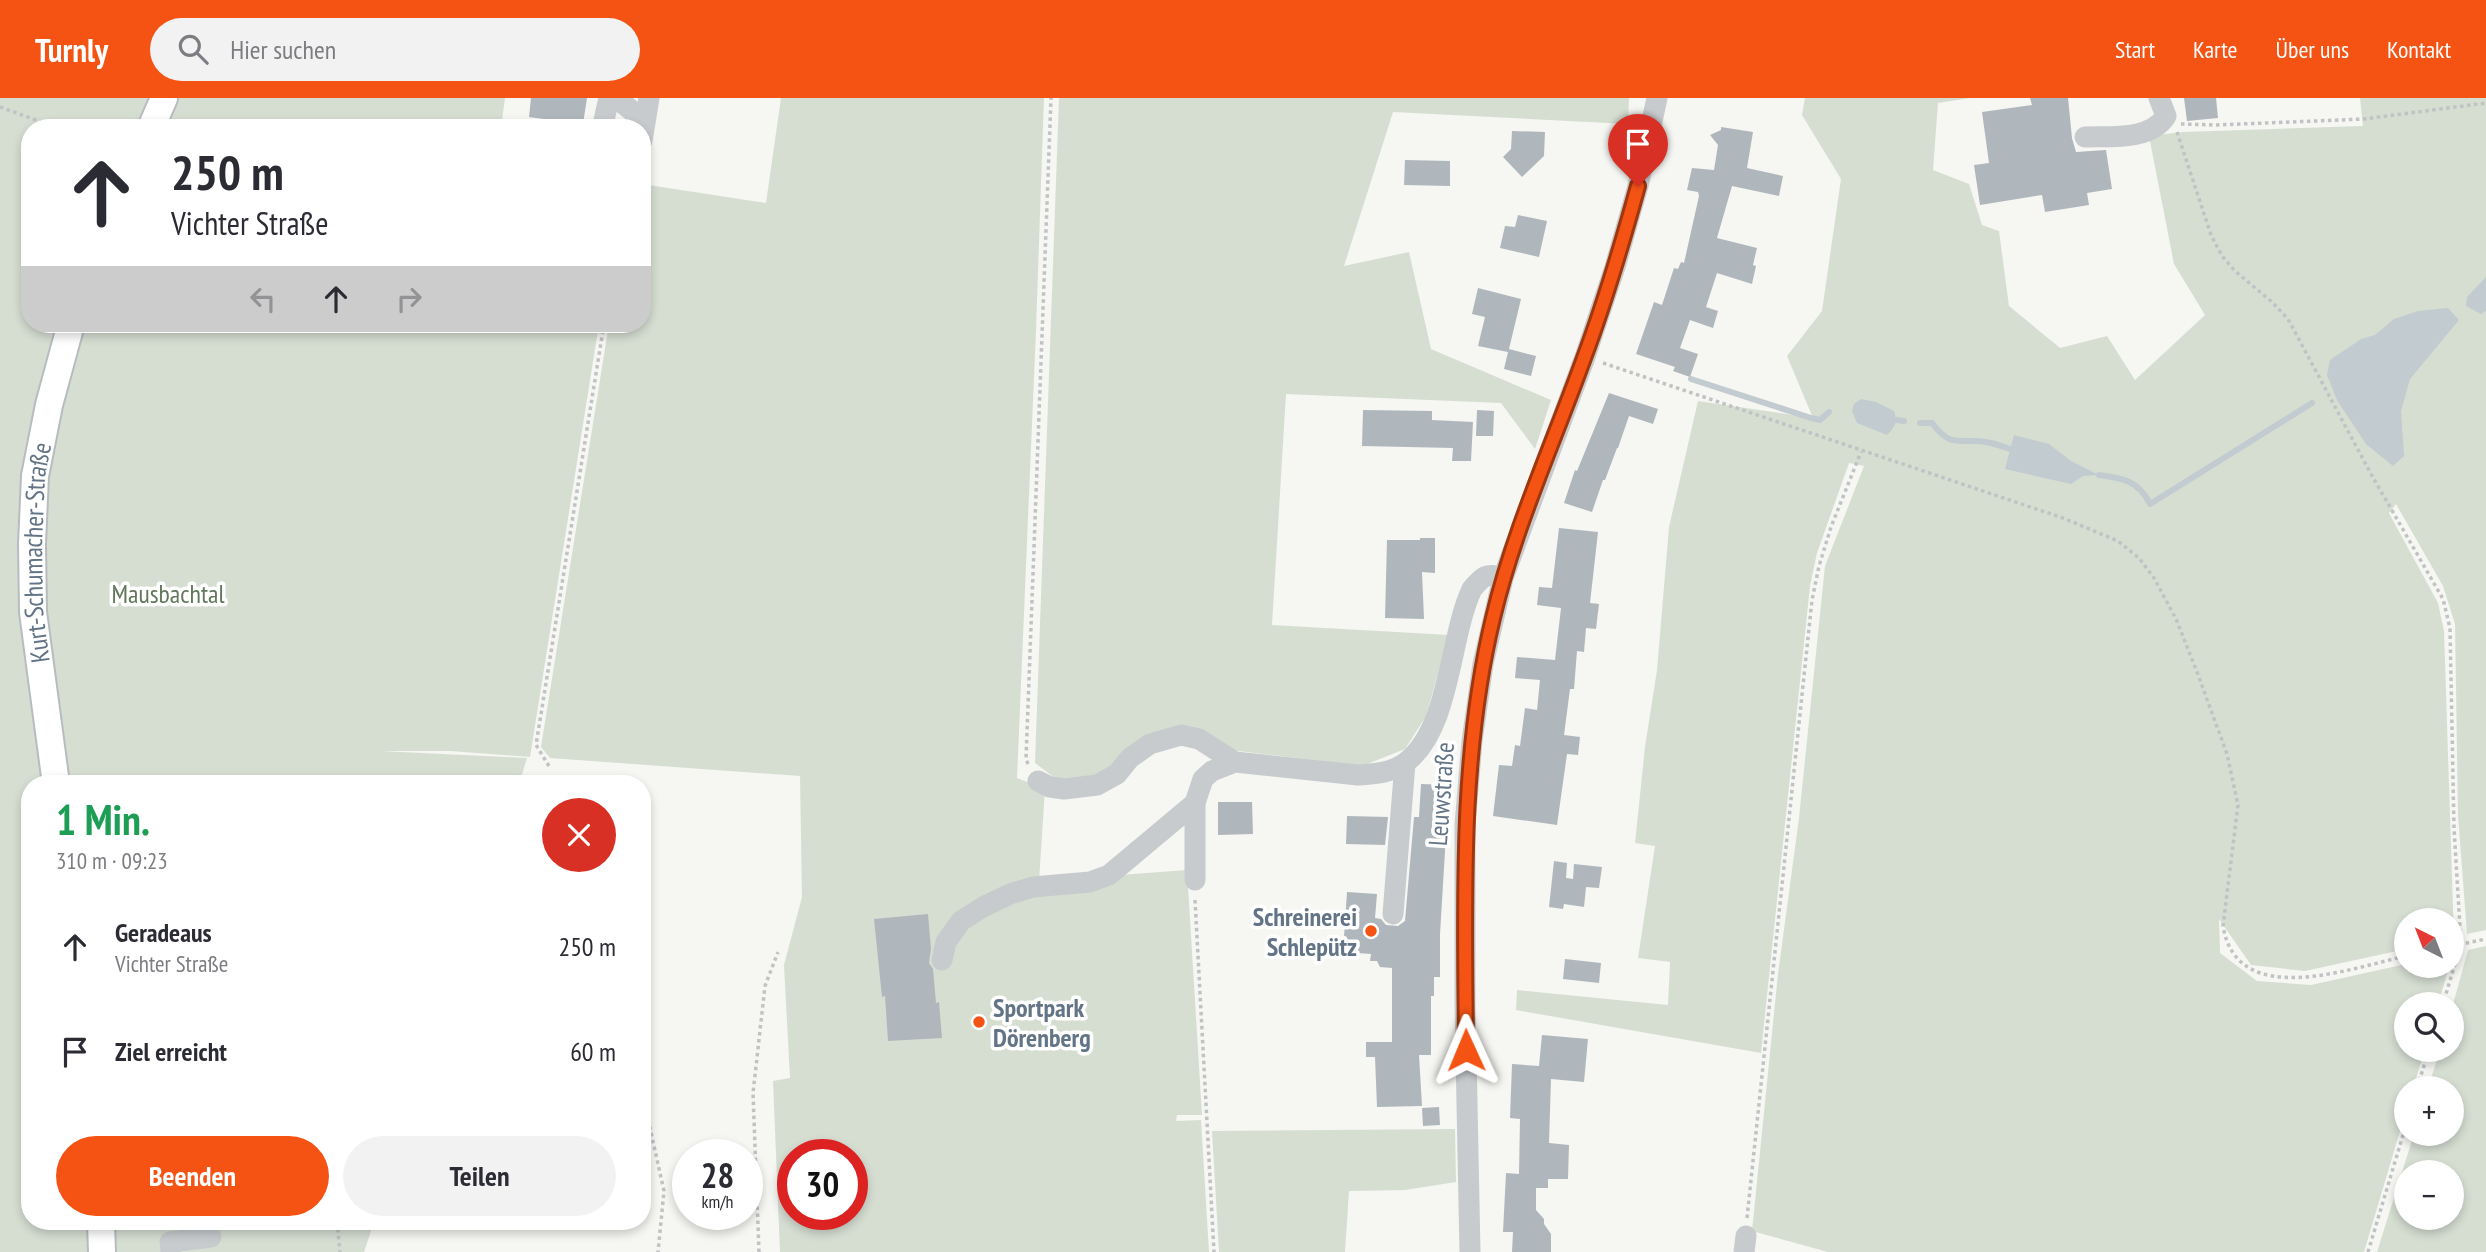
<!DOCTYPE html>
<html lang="de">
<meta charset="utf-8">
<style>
body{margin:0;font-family:"PT Sans Narrow",sans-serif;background:#f2f2f3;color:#2b2b33;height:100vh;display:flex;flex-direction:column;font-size:26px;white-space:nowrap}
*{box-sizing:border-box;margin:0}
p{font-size:23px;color:#7c7c81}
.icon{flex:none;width:38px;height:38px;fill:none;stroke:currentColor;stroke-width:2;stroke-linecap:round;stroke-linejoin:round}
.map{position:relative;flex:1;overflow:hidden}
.panel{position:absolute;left:21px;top:677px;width:630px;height:455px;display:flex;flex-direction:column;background:#fff;border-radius:28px;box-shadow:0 4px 10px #0003}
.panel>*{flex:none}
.hud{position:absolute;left:21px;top:21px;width:630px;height:214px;border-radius:28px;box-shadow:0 4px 10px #0003;background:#fff;color:#2b2b33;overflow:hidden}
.needle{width:46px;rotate:318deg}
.fabs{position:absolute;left:2394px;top:810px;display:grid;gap:14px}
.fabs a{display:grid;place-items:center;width:70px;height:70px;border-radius:50%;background:#fff;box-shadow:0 4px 10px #0003;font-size:35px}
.speed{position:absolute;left:672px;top:1041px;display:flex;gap:14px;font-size:35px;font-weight:700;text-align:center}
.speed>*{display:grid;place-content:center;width:91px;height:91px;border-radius:50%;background:#fff;box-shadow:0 4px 10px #0003;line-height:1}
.speed small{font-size:18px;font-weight:400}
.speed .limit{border:10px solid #d22;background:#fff;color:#111}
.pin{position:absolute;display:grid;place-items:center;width:60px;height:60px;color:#fff;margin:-72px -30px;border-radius:50% 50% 50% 0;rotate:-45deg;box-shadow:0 0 7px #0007}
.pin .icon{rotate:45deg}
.me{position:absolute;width:77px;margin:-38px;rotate:359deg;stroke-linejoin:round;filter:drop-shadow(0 0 5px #0008)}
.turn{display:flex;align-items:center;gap:24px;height:147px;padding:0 35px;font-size:32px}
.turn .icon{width:91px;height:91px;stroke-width:2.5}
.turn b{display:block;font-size:49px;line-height:60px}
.lanes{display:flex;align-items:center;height:66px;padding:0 35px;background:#0003;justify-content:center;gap:35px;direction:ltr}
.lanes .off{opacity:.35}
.round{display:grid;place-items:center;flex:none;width:74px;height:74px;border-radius:37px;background:#f2f2f3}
.summary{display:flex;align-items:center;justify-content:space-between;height:119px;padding:0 35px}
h1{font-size:42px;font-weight:700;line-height:52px;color:#1e9e55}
.cta{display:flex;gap:14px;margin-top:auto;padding:14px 35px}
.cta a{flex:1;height:80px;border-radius:42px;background:#f45314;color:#fff;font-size:28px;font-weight:700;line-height:80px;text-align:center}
.cta a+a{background:#f2f2f3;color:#2b2b33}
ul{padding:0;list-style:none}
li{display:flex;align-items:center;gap:21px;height:105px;padding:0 35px}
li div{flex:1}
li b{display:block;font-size:26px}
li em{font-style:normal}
header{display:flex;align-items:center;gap:42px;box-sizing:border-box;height:98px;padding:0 35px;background:#f45314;color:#fff}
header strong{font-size:33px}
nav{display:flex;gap:38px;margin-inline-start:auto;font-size:24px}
.search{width:490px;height:63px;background:#f2f2f3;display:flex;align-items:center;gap:18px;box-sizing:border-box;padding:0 24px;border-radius:38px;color:#7c7c81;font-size:26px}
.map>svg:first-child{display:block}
.green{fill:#d6ded2;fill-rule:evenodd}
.water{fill:#c1cbd0}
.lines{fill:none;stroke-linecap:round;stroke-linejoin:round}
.stream{stroke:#c1cbd0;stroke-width:6}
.building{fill:#afb7bd}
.major-casing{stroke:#b8bcc0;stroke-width:30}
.path{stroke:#c0c2c4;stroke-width:3.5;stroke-dasharray:3.5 3.5;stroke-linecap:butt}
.minor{stroke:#c8cbce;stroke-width:21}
.major{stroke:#fff;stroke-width:26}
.route-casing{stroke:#9f360d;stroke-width:18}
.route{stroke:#f45314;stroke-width:12}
.poi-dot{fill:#f45314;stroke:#fff;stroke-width:2.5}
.labels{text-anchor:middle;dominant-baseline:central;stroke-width:7;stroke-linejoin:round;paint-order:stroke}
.street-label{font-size:26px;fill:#627486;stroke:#fff}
.park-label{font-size:26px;fill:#62785d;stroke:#fff}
.poi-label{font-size:26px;font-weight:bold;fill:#627486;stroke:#fff;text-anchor:end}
</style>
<header>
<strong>Turnly</strong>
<div class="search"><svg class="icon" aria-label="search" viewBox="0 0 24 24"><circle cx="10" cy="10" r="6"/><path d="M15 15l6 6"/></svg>Hier suchen</div>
<nav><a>Start</a><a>Karte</a><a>Über uns</a><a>Kontakt</a></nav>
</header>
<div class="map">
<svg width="2486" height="1154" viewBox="0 0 2486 1154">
<rect width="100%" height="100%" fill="#f6f6f2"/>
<path class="green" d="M0,0H505L501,30H30V226H599L530,659L450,653H380L527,660L519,686H30V1124H374L364,1154H0Z
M781,0H1044L1036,232L1017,680L1045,691L1039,783L1187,772L1202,1017H1177L1176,1023L1201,1022L1209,1154H780L773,983L790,980L784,867L802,799L800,678L550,660L541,649L609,226H642V86L766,105ZM793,1057H852V1116H793Z
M1059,0H1629L1628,26L1393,14L1344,168L1409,154L1431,251L1551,302L1535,351L1501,305L1286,296L1272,527L1449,537L1426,618L1405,651L1362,668L1230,652L1190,631L1110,674L1059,683L1035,665Z
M1805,0H1970L1938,5L1933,72L1969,86L1982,127L1999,133L2009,208L2060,250L2107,238L2135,282L2205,217L2174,166L2149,38L2183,34L2363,28L2360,0H2486V832L2467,836L2458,717L2455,526L2443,488L2396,406L2389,415L2438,505L2444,533L2454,841L2452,842V822H2406V851L2305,873L2251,867L2219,821L2220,855L2257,883L2311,887L2406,866L2445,868L2448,873L2438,906H2406V952H2425L2413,990H2406V1013L2364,1154H1828L1752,1133L1778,876L1799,720L1825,468L1864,368L1849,365L1817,455L1810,488L1761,955L1516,912L1517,892L1668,907L1670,864L1638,860L1655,748L1635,745L1645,649L1657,572L1669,429L1698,303L1813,320L1787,258L1822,213L1841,81L1802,17Z
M2486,848V1154H2377L2414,1036H2452V990H2428L2440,952H2452V910L2468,852ZM2406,1074H2452V1120H2406Z
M1455,1031L1456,1084L1405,1092L1349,1093L1345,1154H1219L1212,1033Z"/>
<path class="water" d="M2486,179V213L2481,216L2466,208L2467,199Z
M2448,210L2459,222L2410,281L2401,313L2404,358L2393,368L2366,346L2337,302L2327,277L2330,262L2361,241L2375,237L2394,221L2418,213Z
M1861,301L1876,304L1894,313C1898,324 1895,329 1887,337L1857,325L1852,313L1854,306Z
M2014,337L2049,346L2071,363L2099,377L2083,378L2071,386L2005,371Z"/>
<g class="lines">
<path class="stream" d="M1691,281L1811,320L1820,322L1829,314
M1897,322L1904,323
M1920,325H1932C1947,345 1953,343 1976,343C1988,343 1999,347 2010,351
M2099,377C2123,380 2139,383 2150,406L2312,305"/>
</g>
<path class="building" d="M531,0H587L583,26L529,19Z
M2030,0H2068L2072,40L2076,54L2106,52L2112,91L2087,95L2089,107L2045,114L2042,97L1980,107L1974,67L1989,65L1982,14L2032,7Z
M2184,0H2216L2218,20L2187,23Z
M1721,29L1753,34L1747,70L1783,78L1779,98L1732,88L1717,140L1757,150L1753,167L1756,168L1752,186L1717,175L1706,209L1718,213L1713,230L1690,222L1680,250L1698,256L1690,279L1673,273L1675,269L1636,256L1654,204L1662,207L1674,170L1678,171L1681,164L1684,165L1699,98L1698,94L1687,92L1692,70L1714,72L1718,47L1710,37L1721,32Z
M1512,33L1545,34L1544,58L1522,79L1503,59L1511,51Z
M1405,62L1450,63V88L1404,87Z
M1518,117L1547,123L1539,159L1500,150L1505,128L1515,129Z
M1478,190L1521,201L1509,251L1536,258L1531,278L1504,271L1508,254L1478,248L1485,219L1472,216Z
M1609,295L1658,311L1653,326L1629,318L1618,350H1617L1605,382H1603L1592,414L1564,405L1575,372L1577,373Z
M1363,312L1432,313V322L1473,324L1471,363H1452L1453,350L1362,348Z
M1477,312L1494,313L1493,338H1476Z
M1559,430L1598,434L1590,505L1599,506L1596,531L1586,530L1584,554L1577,553L1574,591H1570L1564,637L1580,639L1578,657L1567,656L1557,727L1493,718L1499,667L1512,668L1515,647L1520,648L1525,610L1537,612L1540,582L1515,580L1517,559L1555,562L1561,510L1537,507L1539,489L1552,490Z
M1420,440H1435V475L1422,474L1424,521L1385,520L1387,442H1420Z
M1421,686L1449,687L1440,836V879H1434V898H1431V957H1419L1422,1008L1377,1009L1375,959H1366V944H1392V870L1380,869L1377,863H1370L1371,856L1343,854L1347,794L1377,796L1375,820L1381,821L1386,827L1398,828L1405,823L1414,719H1419Z
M1218,704H1252L1253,736L1218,737Z
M1347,718L1388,719L1385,747L1346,746Z
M1554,763L1567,765L1566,780L1573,781L1574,766L1602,769L1599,790L1586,789L1584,809L1564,806L1563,811L1549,809Z
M928,816L931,851L929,865L933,871L936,905L939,904L942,940L888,943L885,898L882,899L874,821Z
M1565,861L1601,865L1599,885L1563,881Z
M1542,937L1588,941L1584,984L1551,981L1549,1045L1569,1047L1568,1081H1548V1090H1536V1112L1544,1121V1126L1551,1136V1154H1512L1513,1134H1503L1506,1075L1519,1076L1520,1021L1510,1020L1512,966L1539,968Z
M1439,1009L1440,1027L1423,1028L1422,1010Z"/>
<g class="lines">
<defs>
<g id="major">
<path d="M151,30L164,0"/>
<path id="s1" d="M56,686L33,514L32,446L35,378L49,307L71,226"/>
<path d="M101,1124L102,1154"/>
</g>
</defs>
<use href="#major" class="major-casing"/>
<path class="path" d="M0,9L58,30
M2181,26L2216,27L2364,21L2486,5
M2177,34L2211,137L2222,158L2235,173L2272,204L2288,221L2371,376L2443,501L2450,530L2454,730L2461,846L2443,906
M1603,265L2063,420L2118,443L2139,460L2154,480L2176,521L2197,574L2227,656L2238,707L2223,828C2237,913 2351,870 2406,858
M1028,666L1026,661L1051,0
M549,668L536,647L604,226
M1195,802L1214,1154
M2452,848L2486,841
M2417,990L2429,952
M642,994L664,1093L658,1154
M1747,1120L1812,502L1819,468L1831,429L1861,354
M337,1124L340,1154
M759,1154L753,995L765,888L778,854
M2368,1154L2406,1027"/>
<path class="minor" d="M616,0L645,23
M604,22L609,0
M2085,39C2110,38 2150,43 2166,18L2159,0
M642,43L649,0
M1038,683L1050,689L1064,691L1097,687L1117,676L1130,660L1150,646L1181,637L1199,641L1235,664
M1195,782V705L1203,681L1212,673L1235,664L1358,677C1374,676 1391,675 1405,665C1451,631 1449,539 1472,491C1483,478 1487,474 1503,480
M1393,816L1405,665
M942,862L946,844L961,823L983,809L1010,796L1033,789L1090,784L1109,777L1195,705
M171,1154L170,1144L211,1139
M1470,1154L1465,906V727L1472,643L1483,566L1503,480L1585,259L1615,169L1638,88L1657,0
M1744,1154L1746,1138"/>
<use href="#major" class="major"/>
</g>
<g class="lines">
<defs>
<path id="route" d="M1466,952C1465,808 1459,661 1493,520C1514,431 1553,346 1584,260C1605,204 1622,146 1638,88"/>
</defs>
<use href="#route" class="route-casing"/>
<use href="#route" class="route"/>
</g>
<g class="poi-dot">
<circle cx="1371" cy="833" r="7"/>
<circle cx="979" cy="924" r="7"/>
</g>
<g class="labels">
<g class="street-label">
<text stroke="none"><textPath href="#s1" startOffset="233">Kurt-Schumacher-Straße</textPath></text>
<text transform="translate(1441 696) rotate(-86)">Leuwstraße</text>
</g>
<g class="park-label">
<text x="168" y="495">Mausbachtal</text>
</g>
<g class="poi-label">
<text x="1357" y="818">Schreinerei<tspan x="1357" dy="30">Schlepütz</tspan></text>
<text x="993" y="909" text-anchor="start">Sportpark<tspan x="993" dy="30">Dörenberg</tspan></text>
</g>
</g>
</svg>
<div class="fabs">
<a><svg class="needle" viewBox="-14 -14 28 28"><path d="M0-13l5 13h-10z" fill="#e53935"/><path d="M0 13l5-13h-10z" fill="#7c7c81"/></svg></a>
<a><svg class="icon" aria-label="search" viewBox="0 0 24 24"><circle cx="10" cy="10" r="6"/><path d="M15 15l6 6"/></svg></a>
<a>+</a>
<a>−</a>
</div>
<div class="speed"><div>28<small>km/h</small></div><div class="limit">30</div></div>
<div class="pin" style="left:1638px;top:88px;background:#d93025"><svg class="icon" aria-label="arrive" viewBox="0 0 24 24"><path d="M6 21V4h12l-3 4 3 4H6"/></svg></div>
<svg class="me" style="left:1466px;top:952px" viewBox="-20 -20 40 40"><path d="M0-17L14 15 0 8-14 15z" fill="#f45314" stroke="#fff" stroke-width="4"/></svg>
<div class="hud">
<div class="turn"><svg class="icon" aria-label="ahead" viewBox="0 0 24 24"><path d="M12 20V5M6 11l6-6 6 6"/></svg><div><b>250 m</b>Vichter Straße</div></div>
<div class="lanes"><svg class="icon off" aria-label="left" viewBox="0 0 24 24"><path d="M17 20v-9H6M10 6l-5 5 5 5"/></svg><svg class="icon" aria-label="ahead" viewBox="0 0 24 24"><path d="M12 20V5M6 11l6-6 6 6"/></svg><svg class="icon off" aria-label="right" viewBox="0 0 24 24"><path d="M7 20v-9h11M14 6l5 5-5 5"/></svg></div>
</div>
<section class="panel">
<div class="summary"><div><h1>1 Min.</h1><p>310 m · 09:23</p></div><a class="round" style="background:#d93025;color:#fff"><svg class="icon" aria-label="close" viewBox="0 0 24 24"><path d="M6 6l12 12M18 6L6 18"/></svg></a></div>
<ul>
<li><svg class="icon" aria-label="ahead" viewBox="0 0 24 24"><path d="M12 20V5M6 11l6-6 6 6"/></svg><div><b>Geradeaus</b><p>Vichter Straße</p></div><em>250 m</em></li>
<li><svg class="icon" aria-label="arrive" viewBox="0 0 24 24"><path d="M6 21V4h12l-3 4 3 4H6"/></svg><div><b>Ziel erreicht</b></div><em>60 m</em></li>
</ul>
<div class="cta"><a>Beenden</a><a>Teilen</a></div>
</section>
</div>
